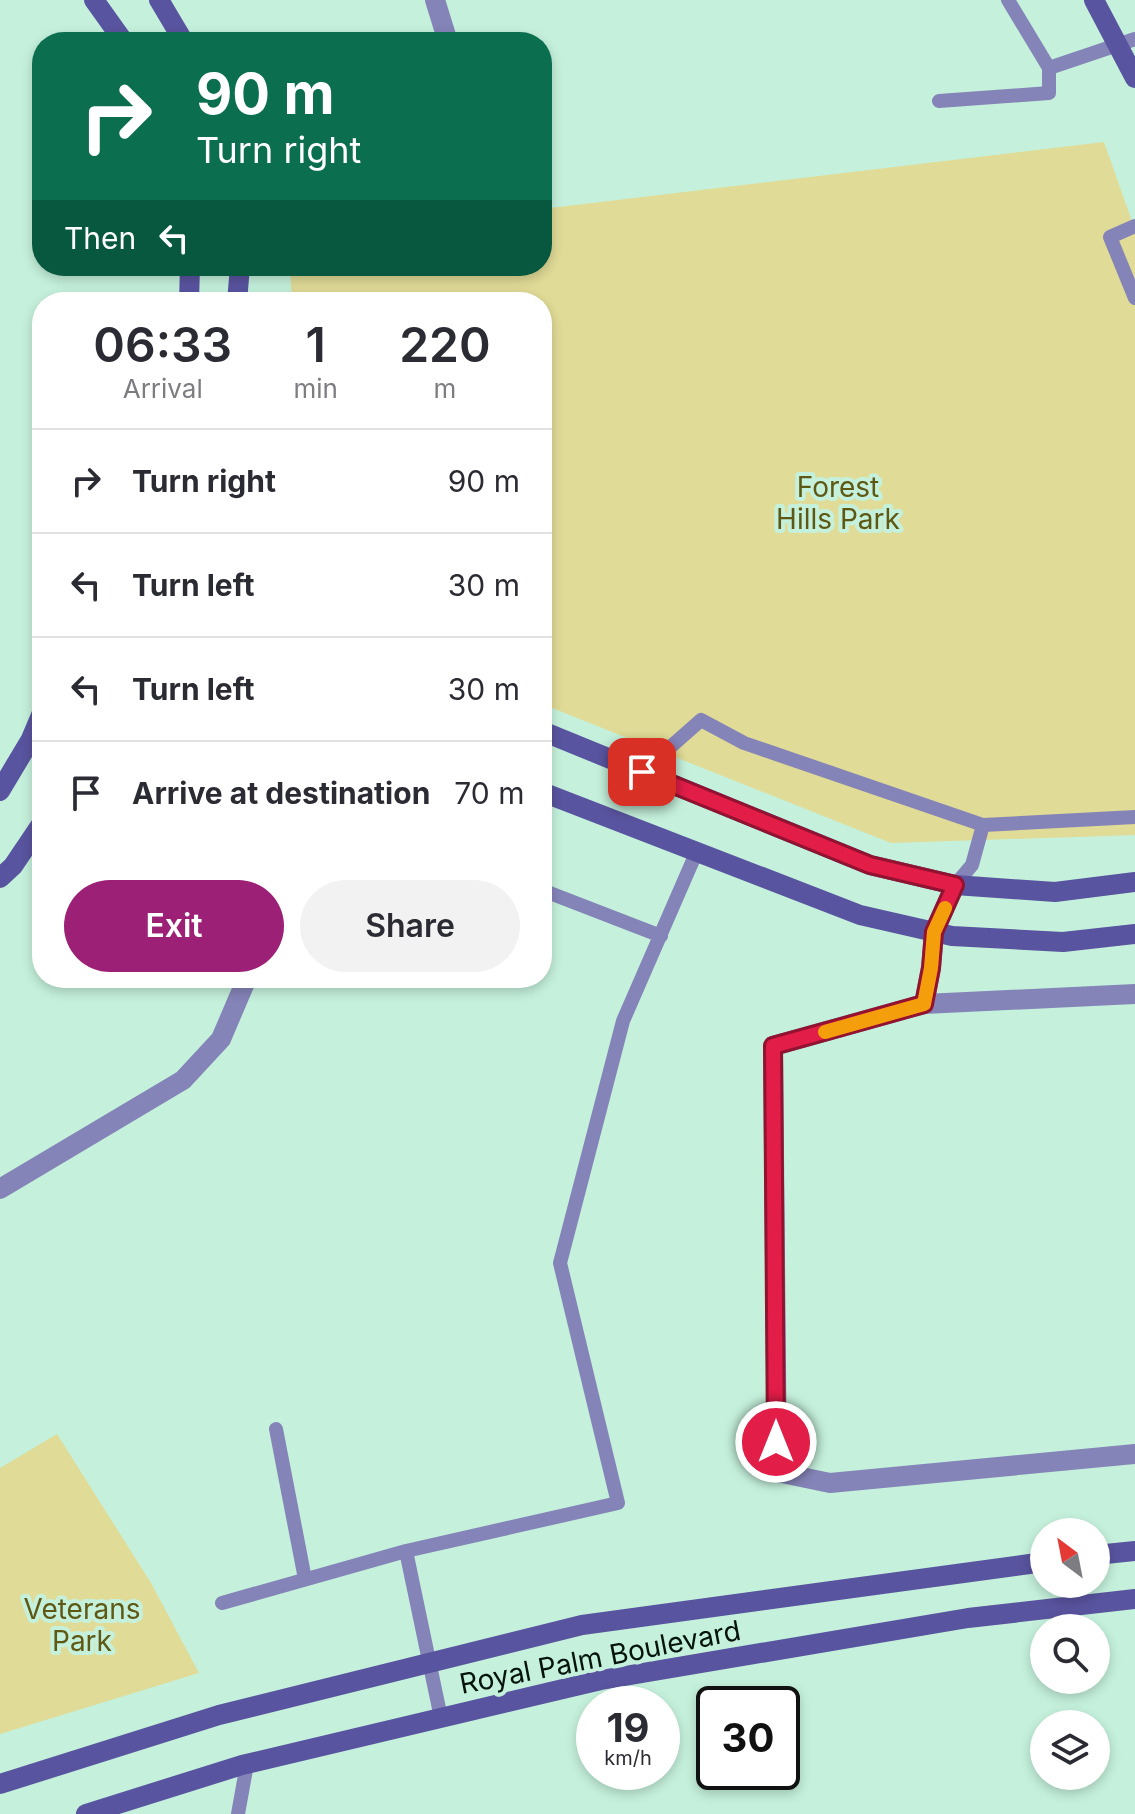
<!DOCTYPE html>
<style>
body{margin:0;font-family:Inter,sans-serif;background:#f2f2f3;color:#2b2b33;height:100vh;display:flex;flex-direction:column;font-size:30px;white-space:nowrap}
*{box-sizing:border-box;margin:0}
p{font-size:26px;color:#7c7c81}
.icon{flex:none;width:44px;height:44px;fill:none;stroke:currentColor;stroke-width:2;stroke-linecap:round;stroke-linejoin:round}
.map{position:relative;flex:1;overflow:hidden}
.details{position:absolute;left:32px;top:292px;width:520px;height:696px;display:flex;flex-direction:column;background:#fff;border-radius:32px;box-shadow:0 4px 12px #0003}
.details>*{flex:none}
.top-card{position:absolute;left:32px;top:32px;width:520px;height:244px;border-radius:32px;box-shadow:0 4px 12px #0003;background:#0b6e4f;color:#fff;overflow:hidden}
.needle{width:52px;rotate:328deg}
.fabs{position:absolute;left:1030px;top:1518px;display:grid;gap:16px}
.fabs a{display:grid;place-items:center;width:80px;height:80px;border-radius:50%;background:#fff;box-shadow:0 4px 12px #0003;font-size:40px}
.speed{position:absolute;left:576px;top:1686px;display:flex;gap:16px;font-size:40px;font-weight:700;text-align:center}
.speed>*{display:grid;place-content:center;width:104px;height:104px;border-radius:50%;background:#fff;box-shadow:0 4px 12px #0003;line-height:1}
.speed small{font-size:20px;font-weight:400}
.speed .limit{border:4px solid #111;border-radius:12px;background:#fff;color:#111}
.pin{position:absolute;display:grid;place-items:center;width:68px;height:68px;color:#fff;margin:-34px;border-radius:16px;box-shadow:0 4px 12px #0006}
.me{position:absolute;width:88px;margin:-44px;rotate:0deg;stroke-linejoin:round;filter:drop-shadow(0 0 6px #0008)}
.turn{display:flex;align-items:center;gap:28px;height:168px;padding:0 32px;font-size:36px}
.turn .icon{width:104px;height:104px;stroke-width:2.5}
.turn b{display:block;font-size:56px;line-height:68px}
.then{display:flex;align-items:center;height:76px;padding:0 32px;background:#0003;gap:16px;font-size:30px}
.eta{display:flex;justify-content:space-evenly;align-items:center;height:136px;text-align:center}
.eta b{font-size:48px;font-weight:600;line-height:56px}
.button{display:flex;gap:16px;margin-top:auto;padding:16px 32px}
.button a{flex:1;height:92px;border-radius:48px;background:#9c2075;color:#fff;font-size:32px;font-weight:600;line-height:92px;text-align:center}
.button a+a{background:#f2f2f3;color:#2b2b33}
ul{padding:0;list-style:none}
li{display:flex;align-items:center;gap:24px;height:104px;padding:0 32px;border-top:2px solid #e1e1e2}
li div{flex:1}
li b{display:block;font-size:30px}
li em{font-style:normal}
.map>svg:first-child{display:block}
.green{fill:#e0db96}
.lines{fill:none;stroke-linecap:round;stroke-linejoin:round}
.lane{stroke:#8584b8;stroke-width:14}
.street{stroke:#8584b8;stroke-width:20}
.secondary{stroke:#59549f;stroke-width:20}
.route-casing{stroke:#92132f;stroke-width:20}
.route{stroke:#e11d48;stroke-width:14}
.slow{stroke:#f59e0b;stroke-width:14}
.labels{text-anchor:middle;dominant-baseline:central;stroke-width:8;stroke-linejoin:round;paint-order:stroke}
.park-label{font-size:28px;fill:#5e5814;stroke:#c5f1dc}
.street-label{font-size:28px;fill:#04130c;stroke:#c5f1dc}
</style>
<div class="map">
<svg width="1135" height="1814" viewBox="0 0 1135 1814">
<rect width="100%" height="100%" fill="#c5f1dc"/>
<path class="green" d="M1104,142L1135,230V835L891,843L542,704V302H292L290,266H542V209Z
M57,1434L151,1583L199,1673L0,1734V1468Z"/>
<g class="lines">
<path class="lane" d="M1008,0L1049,68L1135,39
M939,101L1049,93V68
M1135,226L1110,237L1135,298
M642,772L701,720L744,743L983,825
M955,885L972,865L983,825L1135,817
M542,890L661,936
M276,1429L305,1579
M222,1603L406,1551
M441,1718L406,1551L618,1503L560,1263L623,1021L697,851
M238,1814L247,1764"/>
<path class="street" d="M435,0L448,42
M1135,994L924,1004L773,1046L777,1472L830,1483L1135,1454
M924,1004L931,968L934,932L955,885
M0,1189L183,1080L221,1039L247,978"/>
<path class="secondary" d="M94,0L124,42
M159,0L184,42
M1094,0L1135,78
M189,302L190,266
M237,302L240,266
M542,731L870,865L955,885L1055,892L1135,882
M0,791L31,739L42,713
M542,792L860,915L952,936L1063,942L1135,934
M0,878L13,866L42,823
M1096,1555L1135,1551
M0,1784L219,1715L582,1625L1044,1562
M86,1814L242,1765L601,1680L968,1618L1135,1599"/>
</g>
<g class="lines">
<defs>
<path id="route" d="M642,772L870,865L955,885L934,932L931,968L924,1004L773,1046L776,1442"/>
</defs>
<use href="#route" class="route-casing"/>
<use href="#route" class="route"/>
<path class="slow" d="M825,1032L924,1004L931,968L934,932L945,908"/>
</g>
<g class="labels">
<g class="park-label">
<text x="838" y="487">Forest<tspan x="838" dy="32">Hills Park</tspan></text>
<text x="82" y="1609">Veterans<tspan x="82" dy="32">Park</tspan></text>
</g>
<g class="street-label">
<text transform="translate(600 1657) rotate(-11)">Royal Palm Boulevard</text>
</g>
</g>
</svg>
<div class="fabs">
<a><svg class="needle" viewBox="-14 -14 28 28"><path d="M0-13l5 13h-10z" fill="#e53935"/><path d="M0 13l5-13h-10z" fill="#7c7c81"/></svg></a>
<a><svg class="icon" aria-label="search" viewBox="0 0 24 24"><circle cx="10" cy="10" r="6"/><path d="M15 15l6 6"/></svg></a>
<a><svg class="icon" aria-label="layers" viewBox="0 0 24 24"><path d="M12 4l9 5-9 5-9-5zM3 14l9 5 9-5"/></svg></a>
</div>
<div class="speed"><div>19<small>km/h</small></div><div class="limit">30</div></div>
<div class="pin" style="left:642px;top:772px;background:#d93025"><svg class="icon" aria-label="arrive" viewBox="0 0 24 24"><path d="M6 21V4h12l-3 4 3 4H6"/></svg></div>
<svg class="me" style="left:776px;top:1442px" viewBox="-20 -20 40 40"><circle r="17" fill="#e11d48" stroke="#fff" stroke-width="3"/><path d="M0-11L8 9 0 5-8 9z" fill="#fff"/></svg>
<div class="top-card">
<div class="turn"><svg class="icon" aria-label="right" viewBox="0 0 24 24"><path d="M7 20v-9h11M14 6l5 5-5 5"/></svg><div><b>90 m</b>Turn right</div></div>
<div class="then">Then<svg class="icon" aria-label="left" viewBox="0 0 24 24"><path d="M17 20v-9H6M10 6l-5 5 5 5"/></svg></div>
</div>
<section class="details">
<div class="eta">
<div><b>06:33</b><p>Arrival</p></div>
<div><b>1</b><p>min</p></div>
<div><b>220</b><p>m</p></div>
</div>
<ul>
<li><svg class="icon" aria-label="right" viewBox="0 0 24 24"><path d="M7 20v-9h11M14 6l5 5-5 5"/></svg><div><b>Turn right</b></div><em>90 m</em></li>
<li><svg class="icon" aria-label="left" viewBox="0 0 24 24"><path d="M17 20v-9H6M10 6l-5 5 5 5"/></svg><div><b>Turn left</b></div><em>30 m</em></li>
<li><svg class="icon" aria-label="left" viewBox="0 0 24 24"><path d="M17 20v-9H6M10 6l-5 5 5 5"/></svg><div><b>Turn left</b></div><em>30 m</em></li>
<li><svg class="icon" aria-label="arrive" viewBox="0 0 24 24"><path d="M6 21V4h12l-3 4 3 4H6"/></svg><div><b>Arrive at destination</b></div><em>70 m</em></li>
</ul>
<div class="button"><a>Exit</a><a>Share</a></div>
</section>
</div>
